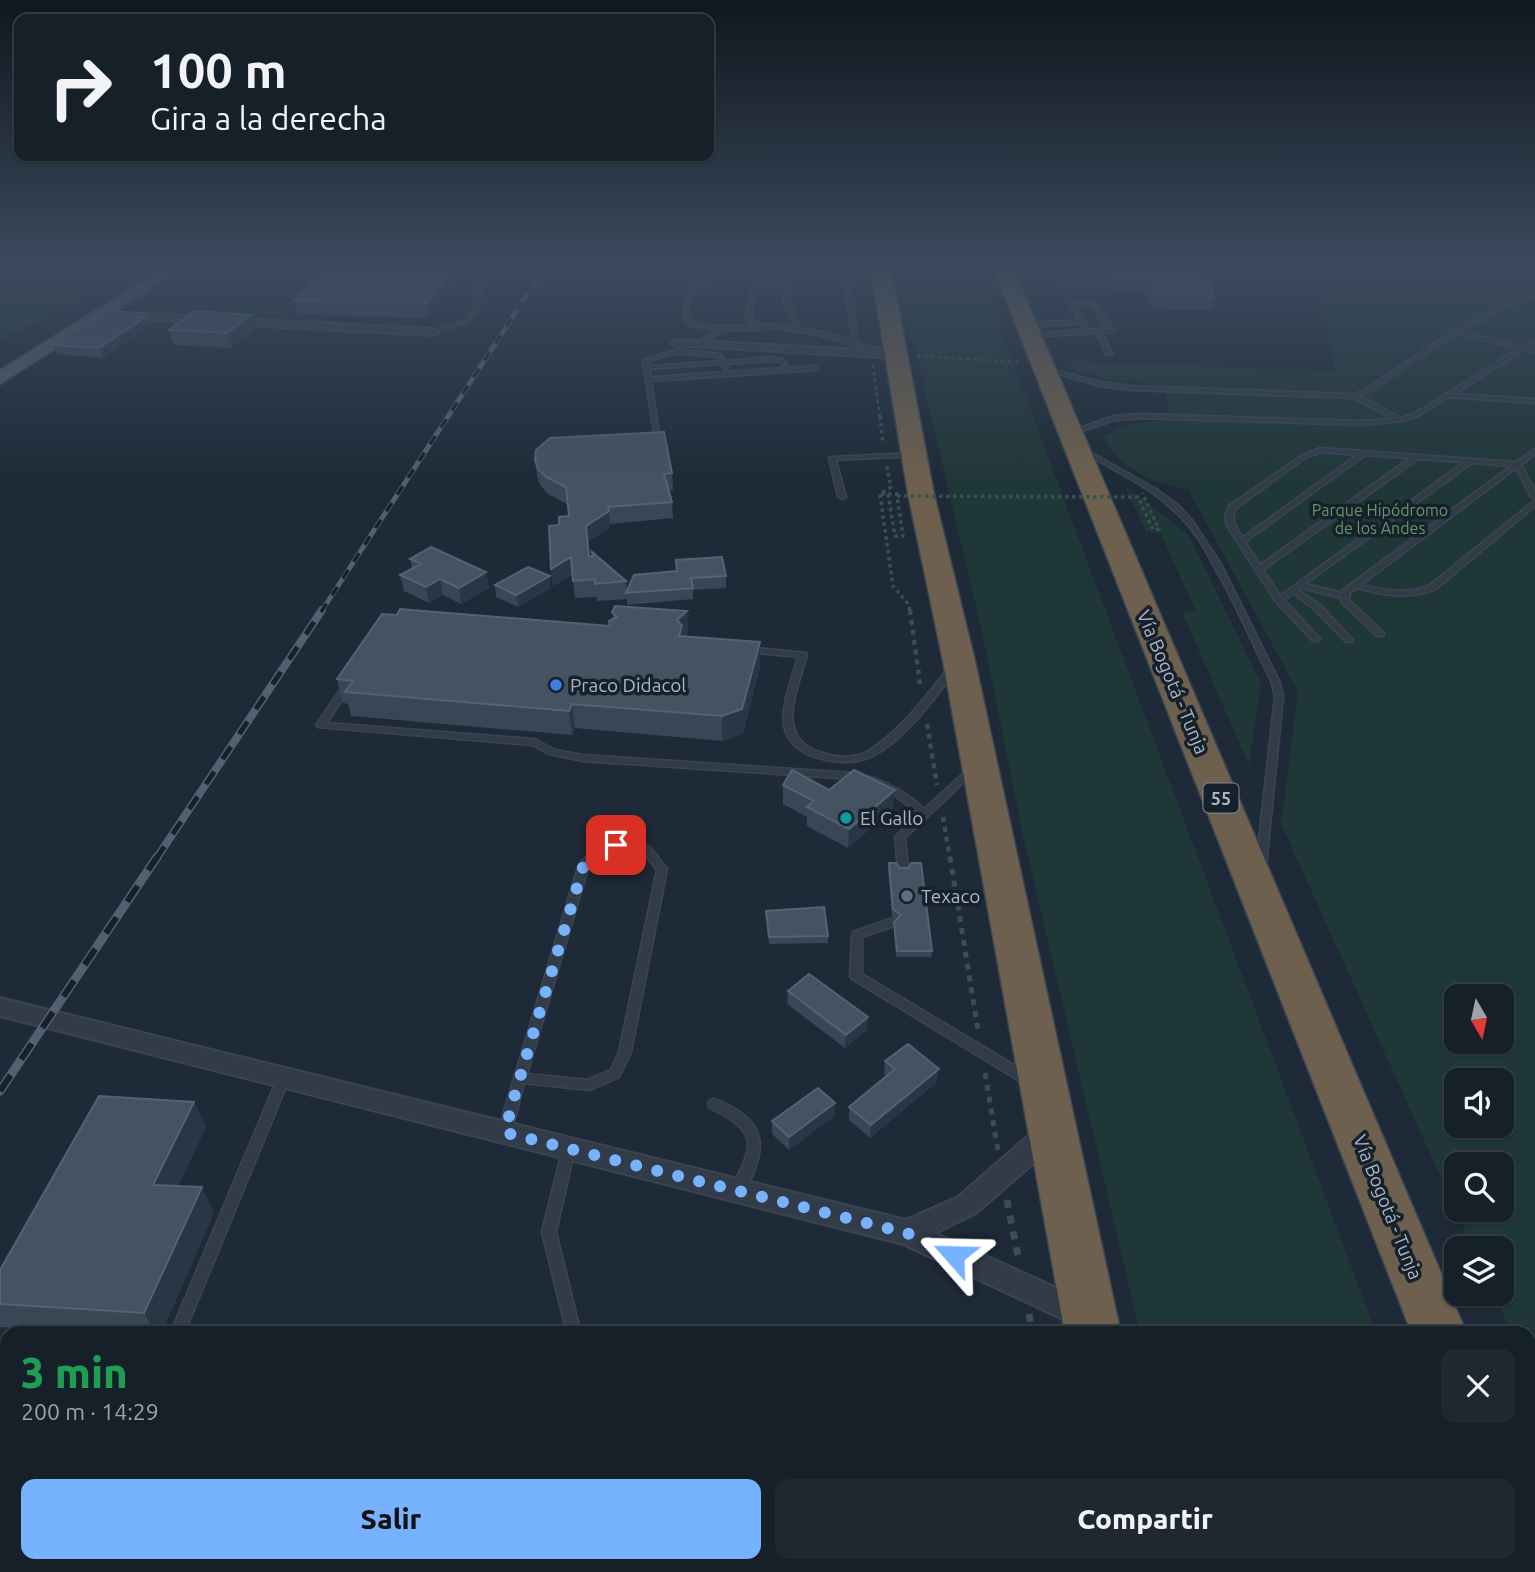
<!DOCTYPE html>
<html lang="es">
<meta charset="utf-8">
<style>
body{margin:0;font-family:Ubuntu,sans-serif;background:#1f2831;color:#f1f3f6;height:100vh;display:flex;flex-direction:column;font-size:26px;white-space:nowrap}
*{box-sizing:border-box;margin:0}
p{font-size:23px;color:#9ea3a8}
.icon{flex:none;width:38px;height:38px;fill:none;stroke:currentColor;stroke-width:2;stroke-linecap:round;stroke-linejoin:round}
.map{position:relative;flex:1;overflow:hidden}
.side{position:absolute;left:0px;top:1326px;width:1536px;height:247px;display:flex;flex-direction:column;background:#162029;border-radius:21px 21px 0 0;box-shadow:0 2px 5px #0004,0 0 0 2px #353e46}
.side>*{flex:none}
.guide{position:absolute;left:14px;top:14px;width:700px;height:147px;border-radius:14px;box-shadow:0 2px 5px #0004,0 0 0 2px #353e46;background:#162029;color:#f1f3f6;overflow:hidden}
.needle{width:46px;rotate:171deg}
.fabs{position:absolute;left:1444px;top:984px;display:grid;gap:14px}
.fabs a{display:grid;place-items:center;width:70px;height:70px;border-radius:14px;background:#162029;box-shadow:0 2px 5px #0004,0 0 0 2px #353e46;font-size:35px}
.pin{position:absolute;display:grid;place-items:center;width:60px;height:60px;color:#fff;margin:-30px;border-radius:14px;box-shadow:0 4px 10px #0006}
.me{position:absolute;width:77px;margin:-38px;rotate:295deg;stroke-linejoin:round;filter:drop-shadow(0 0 5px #0008)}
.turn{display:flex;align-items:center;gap:24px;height:147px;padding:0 21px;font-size:32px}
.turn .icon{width:91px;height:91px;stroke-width:2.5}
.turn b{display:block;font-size:49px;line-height:60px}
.round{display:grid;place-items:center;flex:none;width:74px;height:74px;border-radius:14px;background:#1f2831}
.headline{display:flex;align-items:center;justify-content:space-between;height:119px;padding:0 21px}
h1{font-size:42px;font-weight:800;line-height:52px;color:#1e9e55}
.cta{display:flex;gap:14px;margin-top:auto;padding:14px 21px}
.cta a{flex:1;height:80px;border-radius:14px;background:#77b2fe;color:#111;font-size:28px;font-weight:800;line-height:80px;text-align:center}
.cta a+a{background:#1f2831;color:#f1f3f6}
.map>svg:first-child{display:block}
.green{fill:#203738;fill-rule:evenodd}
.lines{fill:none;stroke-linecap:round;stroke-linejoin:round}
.lane-casing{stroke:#3b4551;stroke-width:3}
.street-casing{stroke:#3b4551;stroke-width:4}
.primary-casing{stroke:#3b4551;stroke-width:3}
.highway-casing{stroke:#3c4652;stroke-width:3}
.path-far4{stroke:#385051;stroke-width:2.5;stroke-dasharray:3.5 3.5;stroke-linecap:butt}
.path-far3{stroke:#385051;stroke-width:3.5;stroke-dasharray:3.5 3.5;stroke-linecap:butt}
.path-far2{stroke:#385051;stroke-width:4.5;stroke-dasharray:5 5;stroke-linecap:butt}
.path-far1{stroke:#385051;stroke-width:5;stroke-dasharray:6 6;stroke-linecap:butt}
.path{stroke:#385051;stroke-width:7;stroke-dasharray:8 8;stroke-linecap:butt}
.lane{fill:#313c48;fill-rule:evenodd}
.street{fill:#313c48;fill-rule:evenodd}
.primary{fill:#4f5b68;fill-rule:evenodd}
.highway{fill:#6e604e;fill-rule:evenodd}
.rail-far2-casing{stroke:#53606f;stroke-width:5}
.rail-far1-casing{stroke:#53606f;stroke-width:8}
.rail-casing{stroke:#53606f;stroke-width:9}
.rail-far2{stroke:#17212c;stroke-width:3.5;stroke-dasharray:10;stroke-linecap:butt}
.rail-far1{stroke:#17212c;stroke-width:5;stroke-dasharray:15;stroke-linecap:butt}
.rail{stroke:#17212c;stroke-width:6;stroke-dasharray:19;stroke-linecap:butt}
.path-bridge{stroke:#385051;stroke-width:3.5;stroke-dasharray:3.5 3.5;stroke-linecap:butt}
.wall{fill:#384656}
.shaded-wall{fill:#283645}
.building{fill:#445262;stroke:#546272;stroke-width:2}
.route{stroke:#77b2fe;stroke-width:12;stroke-dasharray:0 21.6}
.shop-dot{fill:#3f7fe0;stroke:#17212c;stroke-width:2.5}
.culture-dot{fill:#0f9aa8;stroke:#17212c;stroke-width:2.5}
.service-dot{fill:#5c6f8a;stroke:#17212c;stroke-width:2.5}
.labels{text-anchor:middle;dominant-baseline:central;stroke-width:7;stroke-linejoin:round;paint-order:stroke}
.far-park-label{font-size:16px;fill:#62966b;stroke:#17212c}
.shield{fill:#17212c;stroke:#7f8997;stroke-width:2}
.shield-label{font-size:18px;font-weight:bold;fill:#abb6c5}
.street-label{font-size:19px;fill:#abb6c5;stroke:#17212c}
.poi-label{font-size:19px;fill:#abb6c5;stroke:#17212c;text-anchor:start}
</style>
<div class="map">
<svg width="1535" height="1572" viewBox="0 0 1535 1572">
<rect width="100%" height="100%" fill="#1e2a37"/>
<path class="green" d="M0,264H77L98,291L0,340Z
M900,264H976L1376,1333H1140L1023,835L982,632L914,344Z
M1320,264H1535V1385L1530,1373V1334L1512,1333L1493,1293H1502V1248H1473L1281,824L1298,692L1188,489C1153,484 1119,469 1104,436L1132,423L1171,420L1163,385L1105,379L1072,369L1069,361L1335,371L1316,267ZM1456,996H1502V1041H1456ZM1456,1080H1502V1125H1456ZM1456,1164H1502V1209H1456Z
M238,301L293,303L282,314L226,313Z
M1124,485L1188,534L1261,683L1249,765L1182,612L1196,611L1160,533L1146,532Z
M1194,1566H1464L1467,1572H1195Z"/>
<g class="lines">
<defs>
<path id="lane" d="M828,264H836L789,279L790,304L800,328L819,331L852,341L843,264H848L858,343L872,347L896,349L898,350V352L871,351L816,334L765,327V329L763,330H725L696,346L691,345L718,330H710L687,324C682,315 683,307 686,297C694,268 747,274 771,277V279L769,280C746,279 697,270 690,300C688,308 688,315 691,322L710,326H759L752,325L746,317L750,288L783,278L784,276H788ZM784,281V304L795,327L756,323L752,317L755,290Z
M478,272L483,273L478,312L466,323L430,333V331L462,321L473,311Z
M1535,294V298H1526L1460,332L1522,346L1535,339V343L1528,348L1535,349V353L1524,350L1455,394L1535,399V403L1449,397L1418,416L1402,421L1360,425L1141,418L1115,420L1070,435L1067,433L1068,432L1114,416L1141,414L1360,421L1393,419L1353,398L1132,390L1100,386L1045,370L1048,368L1100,382L1132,386L1353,394L1363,391L1453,331L1523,296ZM1456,334L1518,349L1414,414L1401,418L1359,396L1367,393Z
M1069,302H1096L1114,331L1111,333H1102L1112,354L1111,355L1106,354L1096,333L1029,337V335L1031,334L1083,330L1080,324L1026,327L1023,325L1026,323L1078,320ZM1075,305H1092L1107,329H1089Z
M684,343L689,344L683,350L721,354L725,361L773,357L784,360L789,368L814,366L817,368L814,370L651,381L660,439L655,440L643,360L676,350ZM678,353L717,357L719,361L650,366L649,361ZM773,361L780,362L783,368L651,377L650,369L721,364L725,369L728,367L726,364Z
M1083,448L1156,489L1178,505L1192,520L1221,564L1280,683L1283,697L1266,866L1265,869H1257L1256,866L1275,697L1272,683C1255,648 1239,612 1220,577C1207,552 1193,526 1171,508C1145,484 1111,469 1081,451L1080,450Z
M1320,448L1516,462L1535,449V454L1521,465L1535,491V499L1531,497L1516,468L1361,585C1385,590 1407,595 1430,585L1535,500V506L1436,589C1408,600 1384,595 1356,588L1350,593L1349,600L1383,632L1384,634L1383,636H1377L1342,603L1341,598L1301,588L1298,590L1320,605L1353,640L1352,642H1346L1314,609L1293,593L1284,600L1320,639L1316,641H1313L1276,602L1227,526L1225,517L1229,506L1301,456ZM1321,452L1357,455L1242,538C1236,527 1231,521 1235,509L1305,458ZM1365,455L1410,458L1260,565L1245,542ZM1418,459L1464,462L1280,596L1263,570ZM1472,463L1511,466L1343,590L1342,593L1305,584Z
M914,453L917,455L916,456L836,460L846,497L842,499L838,497L829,458L830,457Z
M748,647L806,653L807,655C797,692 772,741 826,754C839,758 856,758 868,751C902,730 926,695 951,665L954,664L958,667C935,698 908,737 873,756C859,763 841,763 826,760C763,747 785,701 798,657L745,652L744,650L745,648Z
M347,683L351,686L327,723L534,739L555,750L583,755L853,773C881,778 903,789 924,809L969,768L972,767L977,770L905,838L908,869L907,872H899L898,869L895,837L918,814C899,796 879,784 853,779L583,761L549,754L532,745L318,727L316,725L344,684Z
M612,843L649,846L667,869L631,1052L619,1077L589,1090L524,1083L510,1137L506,1138L502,1137L500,1133L504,1111L579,864L594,849ZM612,850L642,851L657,870L619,1052L611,1070L588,1080L527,1074L589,865L601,854Z
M893,918L897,919L898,922L897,925L862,937V974L1031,1075L1033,1079L1031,1083L1027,1084L1023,1083L852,979L850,976L852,935L853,932Z
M284,1072L288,1073L290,1077L184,1334H170L278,1077L280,1073Z
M714,1099C768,1119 770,1149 742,1195L737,1197L732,1195L730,1191C753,1145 761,1133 710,1108L708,1104L710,1100Z
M569,1142L574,1144L575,1148L556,1232L581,1334H567L542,1232L564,1144Z
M0,1455H7V1471H0Z"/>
<path id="street" d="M120,313L432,329L438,332L432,335L116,318L115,316Z
M678,340L897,352L903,355L897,358L674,345L672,343Z
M0,998L906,1220L958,1197L1042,1124L1051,1121L1060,1124L1064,1132L1060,1140L976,1213L935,1233L1094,1305L1098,1315L1094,1325L1084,1329L903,1244L0,1016Z"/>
<path id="primary" d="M170,264H189L0,384V370Z"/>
<path id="highway" d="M870,264H890L934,494L975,661L1121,1334H1065L943,661L908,494Z
M992,264H1011L1467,1334H1412Z
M1530,1523L1535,1525V1572H1505L1503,1566H1530Z
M1109,1566H1173L1174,1572H1110Z"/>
</defs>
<use href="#lane" class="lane-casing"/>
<use href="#street" class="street-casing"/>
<use href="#primary" class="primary-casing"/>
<use href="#highway" class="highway-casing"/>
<path class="path-far4" d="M917,356L1020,362
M873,365L880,418"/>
<path class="path-far3" d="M880,416L883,443
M887,466L891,487L880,494L893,586L909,605L910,612
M881,494H900"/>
<path class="path-far2" d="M910,610L920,684
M927,724L937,785
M943,817L950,859"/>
<path class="path-far1" d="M950,857L978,1030
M985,1073L998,1151"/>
<path class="path" d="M1007,1200L1019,1261
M1029,1314L1033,1334
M1073,1566L1074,1572"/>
<use href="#lane" class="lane"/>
<use href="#street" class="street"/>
<use href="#primary" class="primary"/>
<use href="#highway" class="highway"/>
<defs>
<path id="rail-far2" d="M321,612L547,264"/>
<path id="rail-far1" d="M156,859L322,610"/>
<path id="rail" d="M0,1091L157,857"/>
</defs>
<use href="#rail-far2" class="rail-far2-casing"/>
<use href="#rail-far1" class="rail-far1-casing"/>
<use href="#rail" class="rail-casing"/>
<use href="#rail-far2" class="rail-far2"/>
<use href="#rail-far1" class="rail-far1"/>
<use href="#rail" class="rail"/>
<path class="path-bridge" d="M888,494L895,536H903L897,496L1138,497L1153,530L1159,529L1142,493"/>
</g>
<path class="wall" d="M468,264L428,318L298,314L295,300Z
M1045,264H1198L1214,296L1211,310L1154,309L1145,291L1060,286L1050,266H1046Z
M143,317H146L149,326L103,358L57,354L53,345Z
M254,329L231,348L174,345L169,330Z
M535,460L672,473L673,490H669L672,502L673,518L610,524V527L588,542L589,556L626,581L627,591L676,571V560L726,576V588L693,590V599L627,605V599L597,601V597L575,598L572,575L553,586L551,569L559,525L569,516L567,504L548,494L540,485L537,476Z
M410,559L486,572L489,588L461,604L443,595L429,603L404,591L400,575L412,569Z
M495,585L551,588L518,607L496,597Z
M687,611L688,634L686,636L760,642V666L743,734L722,741L575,728L572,735L351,716L348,704L343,703L337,679L609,626L613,619L612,612Z
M783,785L829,790L893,809L848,848L807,826V817L783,804Z
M889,863L932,951L931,957H896L894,929V922L897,919L892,916L888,869Z
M766,911L828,936V943L769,944Z
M788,991L867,1030L845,1048L787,1004Z
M885,1061L937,1082L870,1138L849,1120V1107L886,1076L884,1074Z
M194,1102L206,1127L178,1186L214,1213L161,1334H98L0,1327V1304Z
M835,1103L834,1116L789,1150L772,1134V1121Z"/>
<path class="shaded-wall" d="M456,264H468L428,318L426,304Z
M142,313L144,319L146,317L149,326L103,358L99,348Z
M251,315L254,329L231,348L227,333Z
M609,511L610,527L588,542L586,526Z
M571,557L573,574L553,586L551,569Z
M486,572L489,588L461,604L459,588Z
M550,576L551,588L518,607L516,595Z
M440,579L443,595L429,603L426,587Z
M687,611L688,634L683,640L680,659L677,620Z
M760,642V666L743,734L722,741V716Z
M572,704L575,728L572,735L569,711Z
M895,790L893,809L848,848L849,829Z
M868,1017L867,1030L845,1048L846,1035Z
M939,1069L937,1082L870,1138L871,1125Z
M194,1102L206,1127L167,1210L153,1185Z
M835,1103L834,1116L789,1150V1137Z
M202,1187L214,1213L161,1334H156L144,1313Z"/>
<path class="building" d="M331,264H456L426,304L295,300Z
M1057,264H1198L1214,296L1156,295L1148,278L1061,273Z
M107,311L142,313L137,317H146L99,348L53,345Z
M195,311L251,315L227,333L169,330Z
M664,432L672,473L664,474L672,502L608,507L609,511L586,526L589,556L593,557L592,552L626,581L595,584V579L573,581L571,557L551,569L549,526L559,525V517L569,516L566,487L546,477L538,469L535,460L536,450L550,438Z
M431,547L486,572L459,588L440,579L426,587L400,575L421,564L410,559Z
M722,557L726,576L691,578L693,588L626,593L634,575L677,571L676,560Z
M528,567L550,576L516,595L495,585Z
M615,606L687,611L677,620L682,626L679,636L760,642L742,709L722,716L572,704L569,711L345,692L353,681L337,679L382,614L397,615L400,609L610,626L609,621L617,617L612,612Z
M792,770L829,790L854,770L895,790L849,829L807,807L814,801L783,785Z
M889,863H896L900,868H909L911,863H921L932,951H897L894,922L901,915L893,909Z
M824,907L828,936L769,937L766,911Z
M809,974L868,1017L846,1035L788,991Z
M908,1044L939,1069L871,1125L849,1107L895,1069L885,1061Z
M818,1088L835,1103L789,1137L772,1121Z
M99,1096L194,1102L153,1185L202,1187L144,1313L0,1304V1270Z
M0,1511H7V1566H865L866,1572H0Z"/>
<linearGradient id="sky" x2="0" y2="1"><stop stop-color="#10171e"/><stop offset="0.55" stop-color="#3b4a5e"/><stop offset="1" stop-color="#3b4a5e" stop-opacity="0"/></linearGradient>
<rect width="1535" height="484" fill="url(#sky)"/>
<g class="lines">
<path class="route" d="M616,845L594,851L584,864L510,1111L506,1133L907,1233L954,1255"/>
</g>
<circle class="shop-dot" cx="556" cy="685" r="7"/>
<circle class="culture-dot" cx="846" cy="818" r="7"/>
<circle class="service-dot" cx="907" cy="896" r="7"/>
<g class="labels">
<g class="far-park-label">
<text x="1380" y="510">Parque Hipódromo<tspan x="1380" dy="18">de los Andes</tspan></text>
</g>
<rect class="shield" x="1203.5" y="783.5" width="35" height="29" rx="5"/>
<g class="shield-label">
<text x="1221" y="798">55</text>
</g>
<g class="street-label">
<text transform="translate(1173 682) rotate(67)">Vía Bogotá - Tunja</text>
<text transform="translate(1388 1207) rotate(68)">Vía Bogotá - Tunja</text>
</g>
<g class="poi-label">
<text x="570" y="685">Praco Didacol</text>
<text x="860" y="818">El Gallo</text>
<text x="921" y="896">Texaco</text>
</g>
</g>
</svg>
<div class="fabs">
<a><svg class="needle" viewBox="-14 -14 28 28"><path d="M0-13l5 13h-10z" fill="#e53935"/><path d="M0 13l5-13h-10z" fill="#9ea3a8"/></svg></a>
<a><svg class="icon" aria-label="sound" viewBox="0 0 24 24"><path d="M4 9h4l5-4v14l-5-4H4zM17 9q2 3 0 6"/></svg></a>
<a><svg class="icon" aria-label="search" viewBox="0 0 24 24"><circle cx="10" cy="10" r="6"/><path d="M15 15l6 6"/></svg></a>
<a><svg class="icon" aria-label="layers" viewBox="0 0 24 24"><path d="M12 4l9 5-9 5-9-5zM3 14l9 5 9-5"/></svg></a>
</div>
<div class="pin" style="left:616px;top:845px;background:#d93025"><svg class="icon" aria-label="arrive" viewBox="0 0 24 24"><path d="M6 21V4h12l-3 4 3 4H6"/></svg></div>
<svg class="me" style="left:954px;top:1255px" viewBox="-20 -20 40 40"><path d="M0-17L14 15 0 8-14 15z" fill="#77b2fe" stroke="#fff" stroke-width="4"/></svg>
<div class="guide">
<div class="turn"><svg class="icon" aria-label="right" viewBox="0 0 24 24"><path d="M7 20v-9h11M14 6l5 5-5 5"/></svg><div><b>100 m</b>Gira a la derecha</div></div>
</div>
<section class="side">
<div class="headline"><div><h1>3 min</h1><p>200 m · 14:29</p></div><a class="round"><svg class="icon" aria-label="close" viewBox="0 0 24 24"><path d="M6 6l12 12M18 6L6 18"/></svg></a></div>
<div class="cta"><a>Salir</a><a>Compartir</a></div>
</section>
</div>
